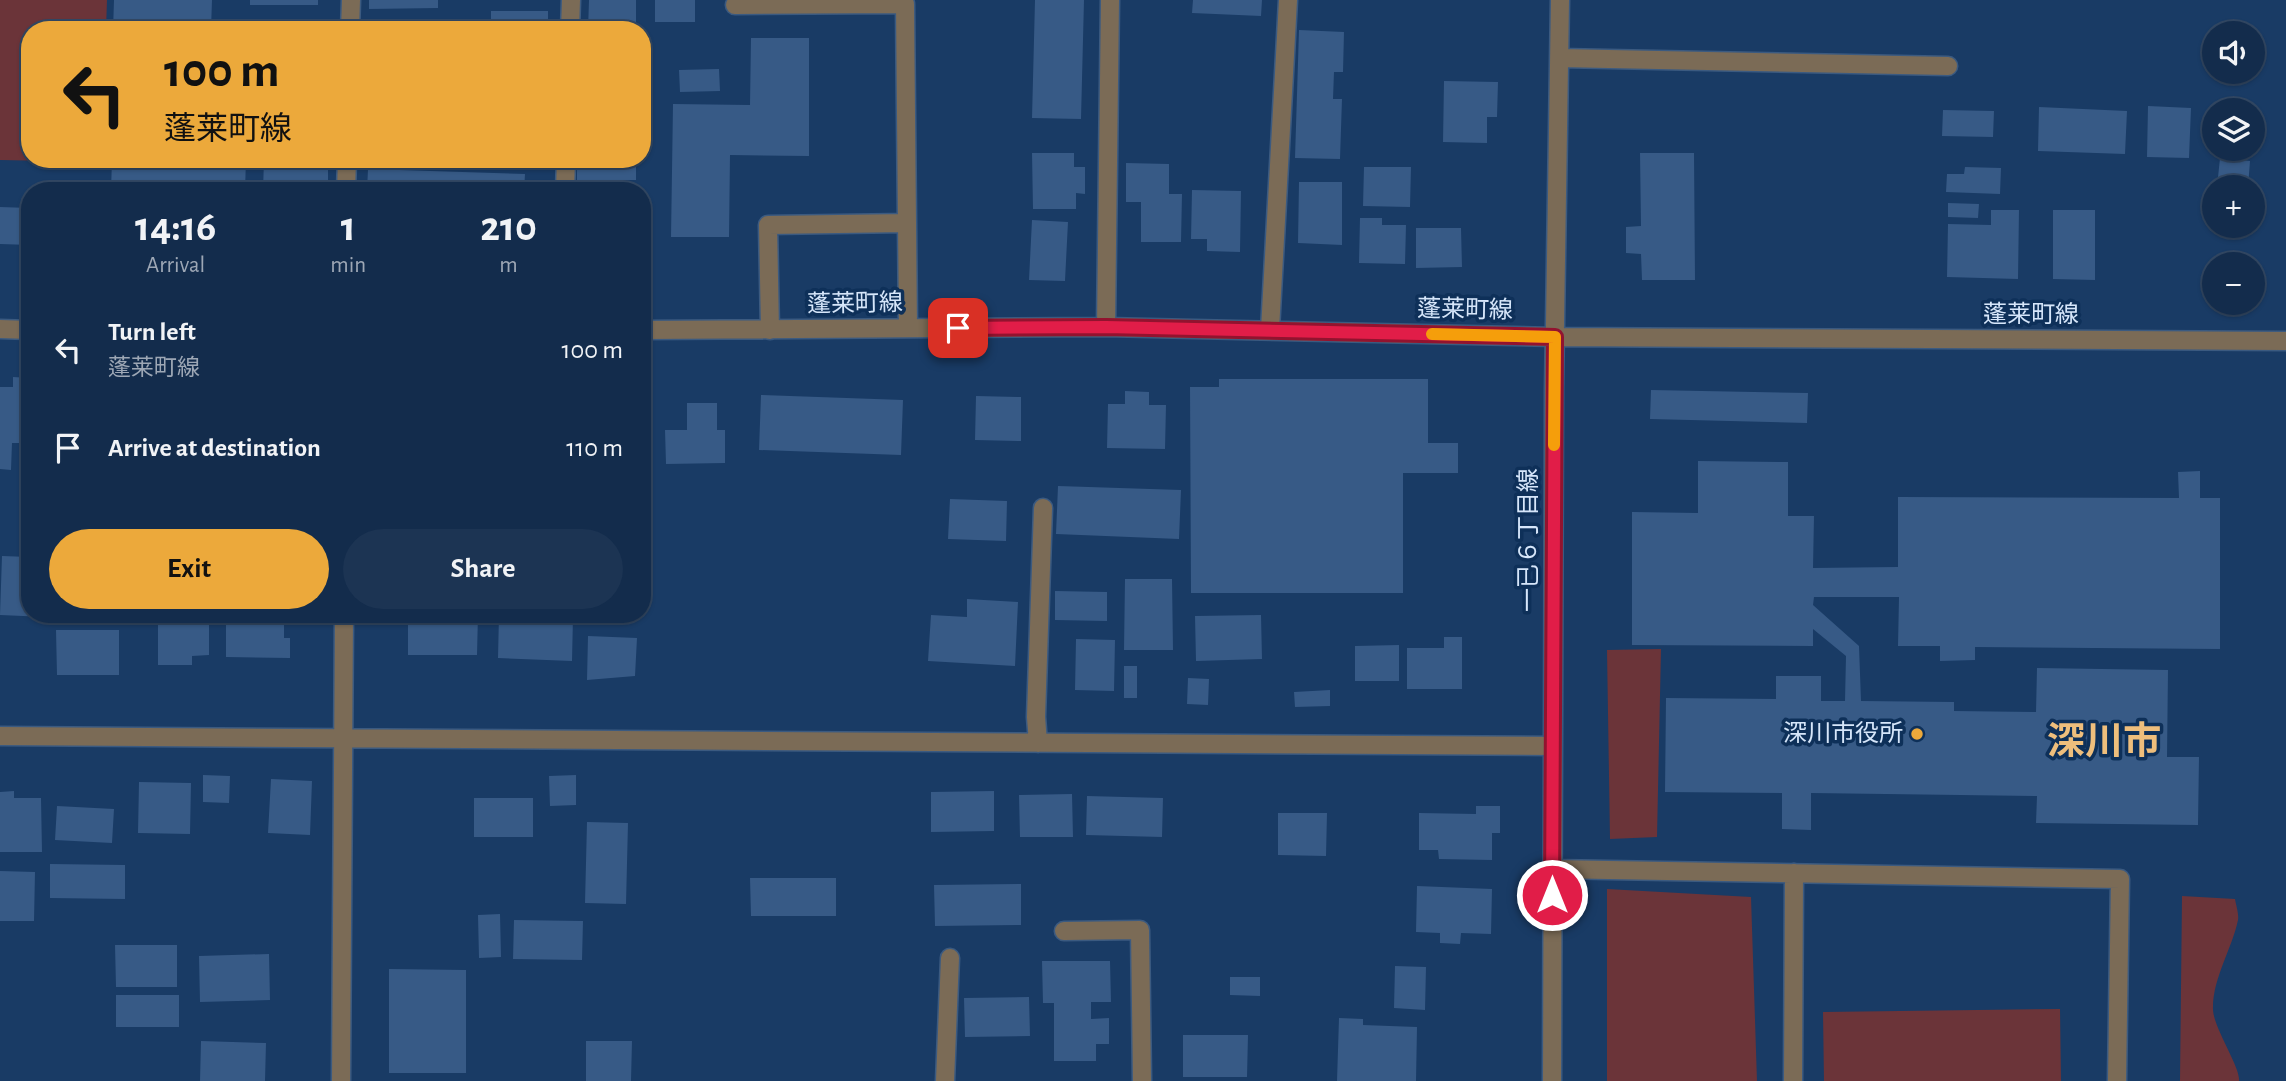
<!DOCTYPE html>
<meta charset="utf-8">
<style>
body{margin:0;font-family:"Alegreya Sans","Noto Sans JP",sans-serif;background:#1c3453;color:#f1f3f6;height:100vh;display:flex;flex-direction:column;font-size:26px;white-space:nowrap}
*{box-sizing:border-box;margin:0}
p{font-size:23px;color:#9da7b5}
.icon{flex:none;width:38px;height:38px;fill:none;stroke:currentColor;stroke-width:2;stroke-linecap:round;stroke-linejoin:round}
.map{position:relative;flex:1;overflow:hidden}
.drawer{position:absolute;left:21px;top:182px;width:630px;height:441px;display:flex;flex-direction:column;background:#132c4c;border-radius:28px;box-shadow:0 2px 5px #0004,0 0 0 2px #324864}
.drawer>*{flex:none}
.banner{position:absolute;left:21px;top:21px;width:630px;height:147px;border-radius:28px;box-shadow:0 2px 5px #0004,0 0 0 2px #324864;background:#eca93b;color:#111;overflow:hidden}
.controls{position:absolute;left:2202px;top:21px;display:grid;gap:14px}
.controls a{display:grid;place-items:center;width:63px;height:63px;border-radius:50%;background:#132c4c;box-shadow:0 2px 5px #0004,0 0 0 2px #324864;font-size:35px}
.pin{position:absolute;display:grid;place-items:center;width:60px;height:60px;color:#fff;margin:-30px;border-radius:14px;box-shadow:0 4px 10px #0006}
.me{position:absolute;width:77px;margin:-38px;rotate:0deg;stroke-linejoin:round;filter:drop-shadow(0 0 5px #0008)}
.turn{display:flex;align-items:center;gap:24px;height:147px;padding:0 28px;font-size:32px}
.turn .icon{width:91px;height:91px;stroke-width:2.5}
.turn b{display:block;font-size:49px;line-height:60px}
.eta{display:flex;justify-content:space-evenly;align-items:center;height:119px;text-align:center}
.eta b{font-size:42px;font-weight:600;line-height:49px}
.action{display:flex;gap:14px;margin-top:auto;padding:14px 28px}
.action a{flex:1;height:80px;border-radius:42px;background:#eca93b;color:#111;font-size:28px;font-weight:600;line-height:80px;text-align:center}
.action a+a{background:#1c3453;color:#f1f3f6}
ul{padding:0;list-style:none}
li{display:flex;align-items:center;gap:21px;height:98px;padding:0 28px}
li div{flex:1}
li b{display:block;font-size:26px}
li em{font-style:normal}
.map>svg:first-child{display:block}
.green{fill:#6b3439}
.building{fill:#375a86}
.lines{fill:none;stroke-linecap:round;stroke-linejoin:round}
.minor-casing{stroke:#3b5a80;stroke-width:21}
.minor{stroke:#7b6b56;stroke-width:18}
.route-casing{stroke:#92132f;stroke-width:18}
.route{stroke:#e11d48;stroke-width:12}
.slow{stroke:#f59e0b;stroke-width:12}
.poi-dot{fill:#eca93b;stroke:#0e3059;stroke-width:2.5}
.labels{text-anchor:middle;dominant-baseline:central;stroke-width:7;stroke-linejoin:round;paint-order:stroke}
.street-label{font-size:24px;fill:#d6e6fa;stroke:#0e3059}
.poi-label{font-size:24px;fill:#d6e6fa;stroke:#0e3059;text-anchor:end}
.town-label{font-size:38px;font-weight:bold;fill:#eebe7c;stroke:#0e3059}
</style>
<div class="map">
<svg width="2286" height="1081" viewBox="0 0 2286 1081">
<rect width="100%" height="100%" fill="#193b65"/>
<path class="green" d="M0,0H107L106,30H30V159L103,162L0,160Z
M1661,649L1657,837L1610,839L1607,650Z
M1607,889L1751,897L1757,1081H1607Z
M2182,896L2235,899C2236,905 2239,914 2238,920C2232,949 2212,979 2213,1010C2214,1029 2241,1068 2239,1081H2180Z
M2060,1009L2061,1081H1824L1823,1012Z"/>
<path class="building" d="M114,0H212L211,30H113Z
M250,0H318V5H250Z
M369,0H438V8L369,9Z
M589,0H636V30H588Z
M655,0H695V22H655Z
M1035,0H1084L1081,119L1032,118Z
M1193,0H1262L1261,16L1192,13Z
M491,11H548V30H491Z
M1299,30L1344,32L1343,72H1334L1333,99H1342L1340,159L1295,158Z
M751,38H809V156L730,155L729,237H671L673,104L750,105Z
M719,69L720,91L680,92L679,70Z
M1444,81L1498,82L1497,117H1487V143L1443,142Z
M2148,106L2191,108L2189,158L2147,157Z
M2039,107L2127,111L2125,154L2038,151Z
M1943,110L1994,111L1993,137L1942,136Z
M1032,153H1074V167H1085V194L1076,193V209H1033Z
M1640,153H1694L1695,280H1642L1641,254L1626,253V227L1641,226Z
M2220,158L2250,161L2248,187H2217Z
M112,159H246L245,191H111Z
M264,159H328V191H263Z
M577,159H636V180H577Z
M1126,163L1169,164V194H1182L1181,242H1141V202H1126Z
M1364,167H1411L1410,207L1363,206Z
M1965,167L2001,168L2000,194L1946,192L1947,174H1964Z
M368,169L525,174L524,191H367Z
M1299,182H1342V245L1298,243Z
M1192,190L1241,191L1240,252L1207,251V239H1191Z
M1948,203L1979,204L1978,218L1948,217Z
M0,207L30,208V245L0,244Z
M1991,210H2019L2018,279L1947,277L1948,224L1991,225Z
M2053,210H2095V280L2053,279Z
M1360,218H1382V225H1406L1405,264L1359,263Z
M1032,220L1068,222L1065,281L1029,280Z
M1416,228H1461L1462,267L1416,268Z
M13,377L30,378V443H12L11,470L0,469V387H13Z
M1219,379H1428V443H1458V473H1403V593H1191L1190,387H1219Z
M1651,390L1808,393L1807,423L1650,419Z
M1125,391L1149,392V405H1166L1165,449L1107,448L1108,404H1125Z
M761,395L903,400L901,455L759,450Z
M976,396L1021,397V441L975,440Z
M687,403H717V430H725V463L666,464L665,430H687Z
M1698,461L1788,462V516H1814L1813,568L1898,567V497L2179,498L2178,472L2200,471V498H2220V649L1975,647V660L1940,661V646H1898L1899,597H1814L1813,605L1859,646L1861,701L1954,702V711L2036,712L2037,668L2168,670L2167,757H2199L2198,825L2036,823L2037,796L1811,793V830L1782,829V793L1665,792L1666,698L1776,699V676H1821V701H1845L1846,656L1813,629V646L1632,645V512L1698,513Z
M1058,486L1181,490L1179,539L1056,534Z
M950,499L1007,501L1006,541L948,539Z
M2,556L30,557V614H47L46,617L0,615Z
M1125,579H1172L1173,650H1124Z
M1055,591L1107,592V621L1055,620Z
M967,599L1018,602L1015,666L928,661L931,615L967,617Z
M158,614H209V655L192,656V665H158Z
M408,614H478L477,655H408Z
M499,614L573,617L572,661L498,658Z
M1261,615L1262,659L1196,661L1195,616Z
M226,616L284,617V638H290V658L226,657Z
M56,630H119V675H57Z
M588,636L637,638L635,676L587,680Z
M1444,637H1462V689H1407V648H1444Z
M1076,639L1115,640L1114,691L1075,690Z
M1399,645V681H1355V646Z
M1124,666H1137V698H1124Z
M1188,678L1209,679L1208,705L1187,704Z
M1330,690V706L1295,707L1294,692Z
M203,775L230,776L229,803L203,802Z
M576,775V805L550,806L549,776Z
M271,779L312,781L310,835L268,833Z
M139,782L191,783L190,834L138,833Z
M14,791V798H41L42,852H0V792Z
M994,791V831L931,832V792Z
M1072,794L1073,837H1020L1019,795Z
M1087,796L1163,798L1162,837L1086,835Z
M474,798H533V837H474Z
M57,806L114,809L112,843L55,840Z
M1476,806H1500V833H1492V860L1439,859L1438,850H1419V813L1476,814Z
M1278,813H1327L1326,856L1278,855Z
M587,822L628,823L626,904L585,903Z
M50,864L125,865V899L50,898Z
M0,871L35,872L34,921H0Z
M750,878H836V916H751Z
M1021,884V925L935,926L934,885Z
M1417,886L1492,889L1491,934L1461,933L1460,944L1440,943V933L1416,932Z
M500,914L501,957L479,958L478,915Z
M514,920L583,921L582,960L513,959Z
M115,945H177V987H116Z
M269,954L270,1000L200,1002L199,956Z
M1042,961H1110L1111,1002H1091V1019L1109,1018V1044H1096V1061H1054V1003H1043Z
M1395,966L1426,967L1425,1010L1394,1008Z
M389,969L466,970V1073H389Z
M1230,977H1260V996L1230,995Z
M116,995H179V1027H116Z
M1029,997L1030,1036L965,1037L964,998Z
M1339,1018L1363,1019V1025L1417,1027L1416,1081H1337Z
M1183,1035H1248L1247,1077H1183Z
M201,1041L266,1043L265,1081H200Z
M586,1041H632L631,1081H586Z"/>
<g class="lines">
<defs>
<path id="minor" d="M735,5L905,4L907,223
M350,30L351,0
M570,30L571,0
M1560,58L1948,66
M346,191L347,159
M565,191L566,159
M1106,327L1110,0
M0,329L30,330
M642,330L1106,327L1555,337L2286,341
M770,330L768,225L907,223L908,328
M1270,330L1288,0
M0,736L1552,746
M1038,743L1036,717L1043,508
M1552,869L2120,879L2117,1081
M1064,931L1140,930L1142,1081
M341,1081L344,614
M945,1081L950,958
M1552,1081L1554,389L1560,0
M1793,1081L1794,873"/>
</defs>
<use href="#minor" class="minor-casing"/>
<use href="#minor" class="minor"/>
</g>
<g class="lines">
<defs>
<path id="route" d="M958,328L1106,327L1555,337L1552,895"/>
</defs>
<use href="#route" class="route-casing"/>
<use href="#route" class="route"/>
<path class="slow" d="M1432,334L1555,337L1554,445"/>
</g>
<circle class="poi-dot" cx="1917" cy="734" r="7"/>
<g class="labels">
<g class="street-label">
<text transform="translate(855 304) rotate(-1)">蓬莱町線</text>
<text transform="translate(1465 310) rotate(1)">蓬莱町線</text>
<text x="2031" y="315">蓬莱町線</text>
<text transform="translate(1529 540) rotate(-90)">一已６丁目線</text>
</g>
<g class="poi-label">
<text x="1903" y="734">深川市役所</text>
</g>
<g class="town-label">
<text x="2104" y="743">深川市</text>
</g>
</g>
</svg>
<div class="controls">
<a><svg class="icon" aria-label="sound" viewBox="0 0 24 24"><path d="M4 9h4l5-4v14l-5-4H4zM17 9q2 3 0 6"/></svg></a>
<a><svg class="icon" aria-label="layers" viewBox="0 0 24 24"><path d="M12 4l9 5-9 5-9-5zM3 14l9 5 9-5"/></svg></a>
<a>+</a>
<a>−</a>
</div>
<div class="pin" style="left:958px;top:328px;background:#d93025"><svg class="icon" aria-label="arrive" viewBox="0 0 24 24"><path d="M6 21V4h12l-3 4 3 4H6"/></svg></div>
<svg class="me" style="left:1552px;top:895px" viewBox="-20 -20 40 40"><circle r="17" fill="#e11d48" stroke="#fff" stroke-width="3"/><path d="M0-11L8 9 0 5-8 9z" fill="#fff"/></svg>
<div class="banner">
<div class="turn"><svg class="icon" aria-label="left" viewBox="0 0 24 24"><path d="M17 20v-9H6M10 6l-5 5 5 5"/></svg><div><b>100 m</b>蓬莱町線</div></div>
</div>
<section class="drawer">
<div class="eta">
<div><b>14:16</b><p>Arrival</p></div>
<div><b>1</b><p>min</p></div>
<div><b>210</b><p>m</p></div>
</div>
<ul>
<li><svg class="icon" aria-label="left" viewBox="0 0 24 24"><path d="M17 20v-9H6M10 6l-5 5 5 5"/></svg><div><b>Turn left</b><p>蓬莱町線</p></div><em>100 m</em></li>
<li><svg class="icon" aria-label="arrive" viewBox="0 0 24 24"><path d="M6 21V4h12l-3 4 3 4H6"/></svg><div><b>Arrive at destination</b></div><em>110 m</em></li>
</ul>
<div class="action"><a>Exit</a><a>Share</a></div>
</section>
</div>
